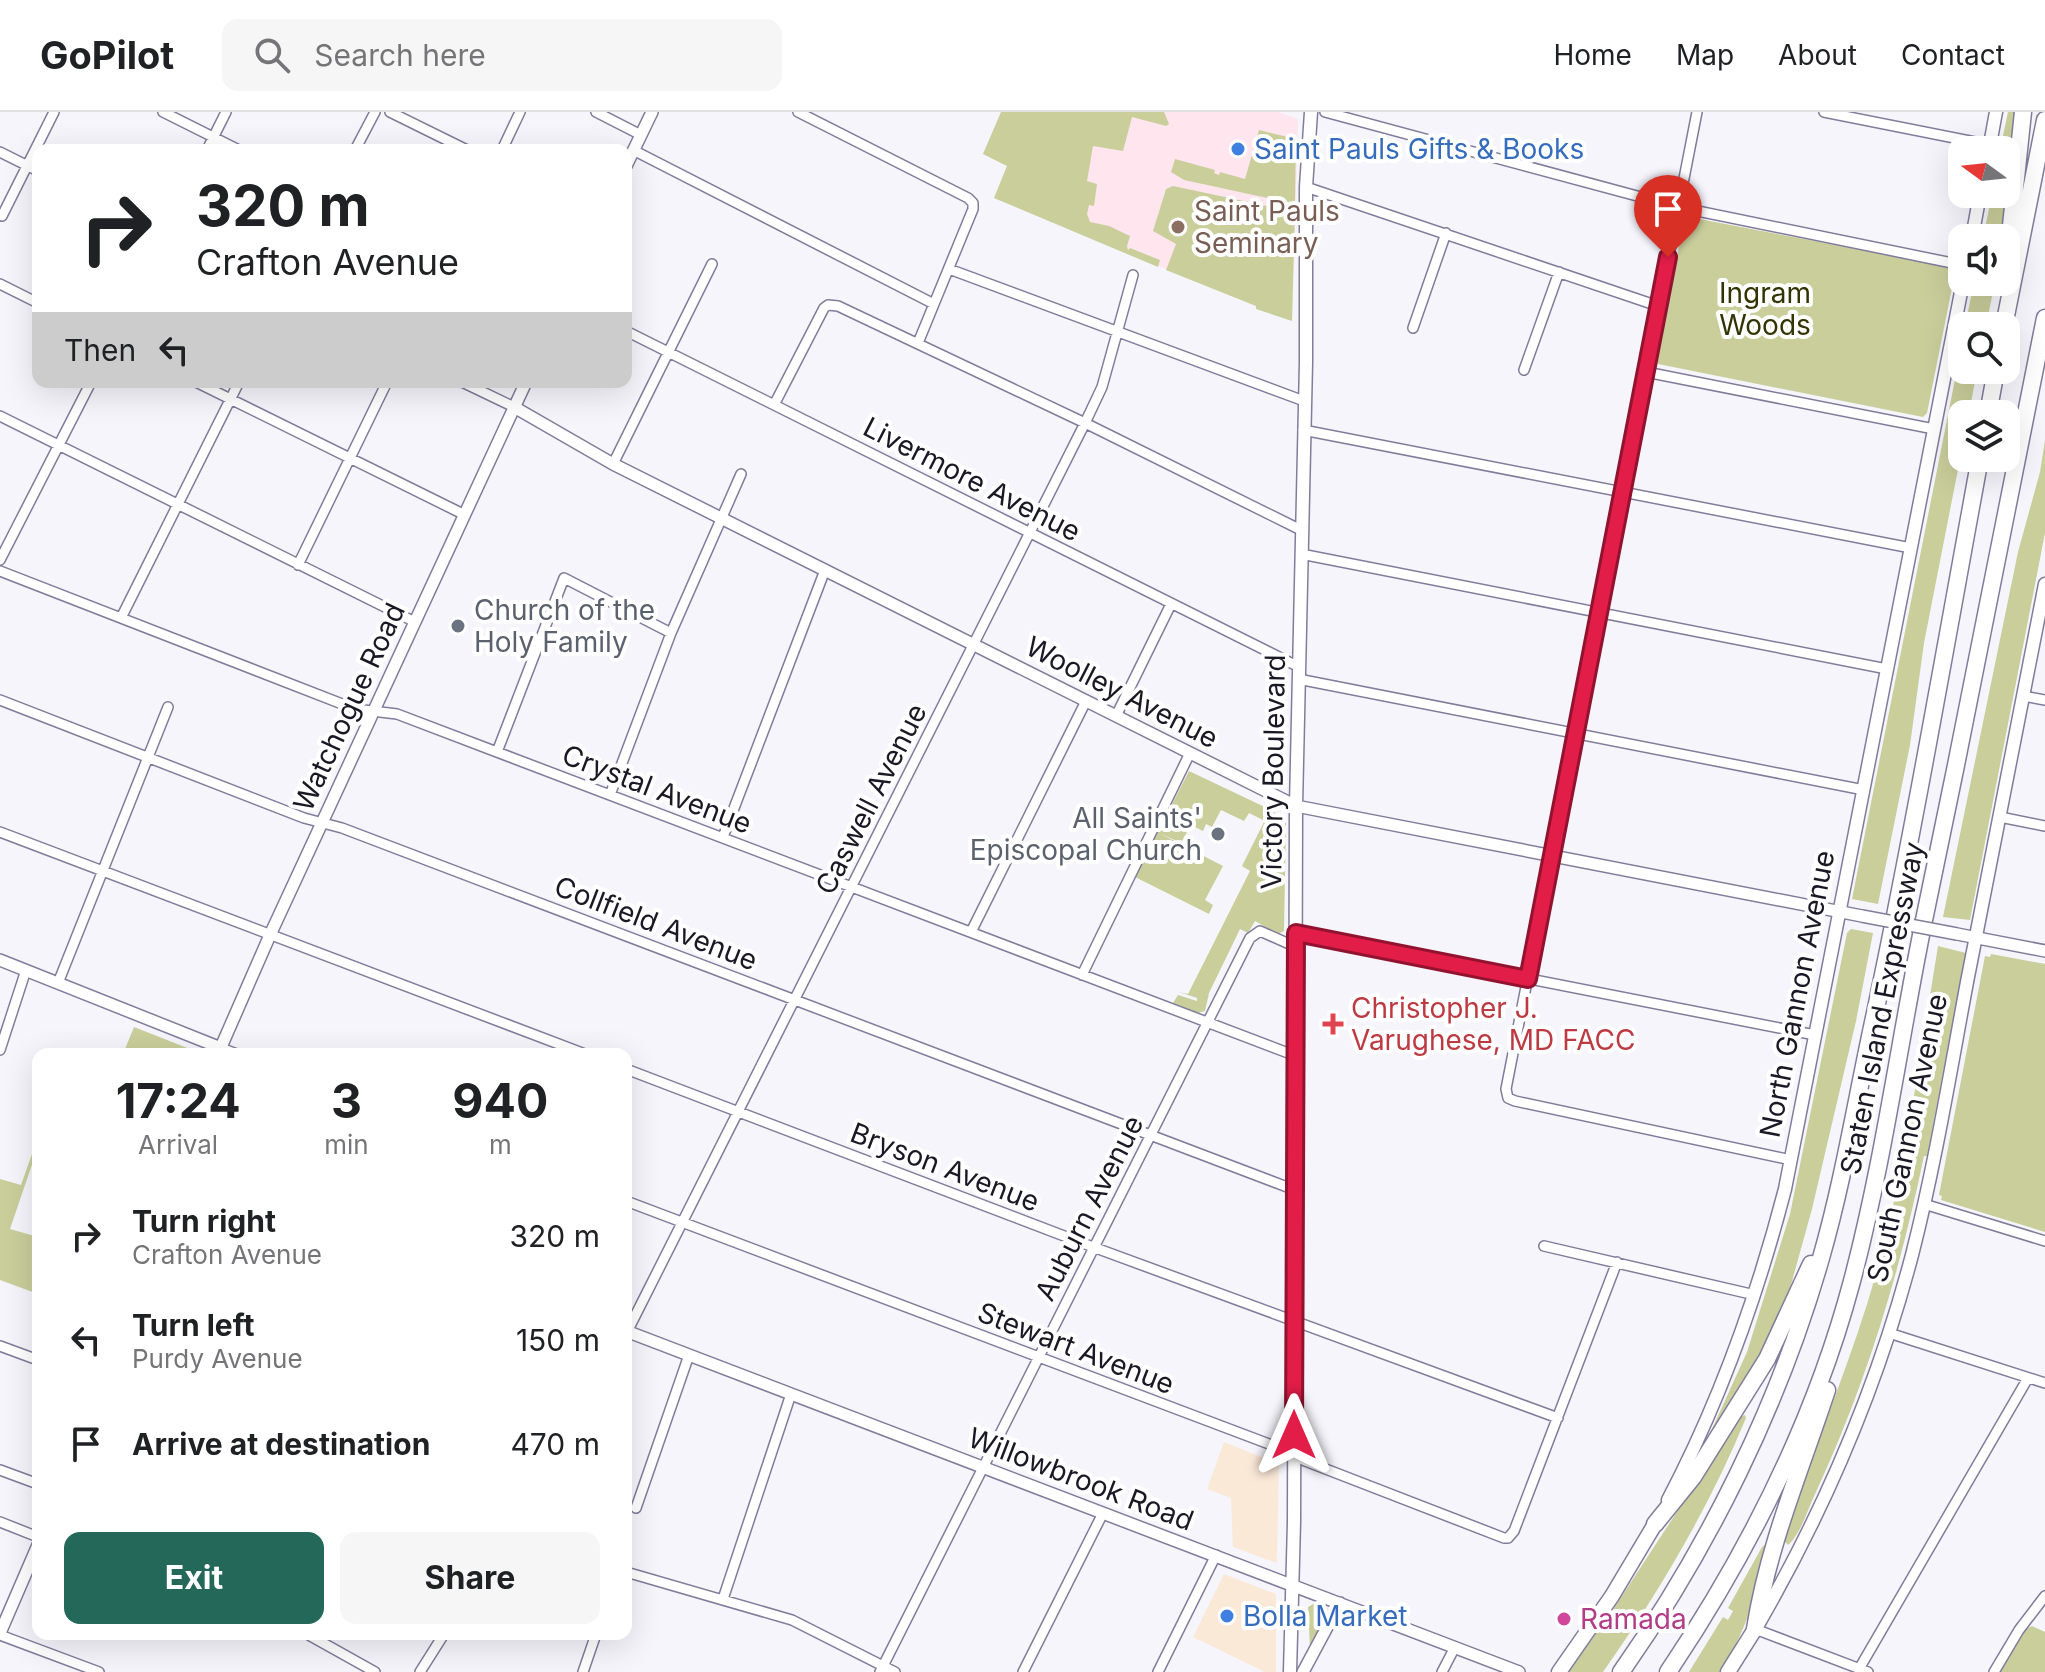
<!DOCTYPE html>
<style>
body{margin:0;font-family:Inter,sans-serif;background:#f6f6f6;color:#202124;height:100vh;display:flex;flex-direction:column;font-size:30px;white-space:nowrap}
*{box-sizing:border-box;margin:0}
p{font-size:26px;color:#757577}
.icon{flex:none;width:44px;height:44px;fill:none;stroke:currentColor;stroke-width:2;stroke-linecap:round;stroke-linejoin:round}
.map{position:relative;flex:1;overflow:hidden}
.side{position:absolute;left:32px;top:936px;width:600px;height:592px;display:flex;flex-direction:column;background:#fff;border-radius:16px;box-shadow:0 8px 32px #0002}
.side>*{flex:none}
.hud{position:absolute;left:32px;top:32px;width:600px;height:244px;border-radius:16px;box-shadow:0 8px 32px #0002;background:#fff;color:#202124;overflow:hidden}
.needle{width:52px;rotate:285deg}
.buttons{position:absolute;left:1948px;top:24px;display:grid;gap:16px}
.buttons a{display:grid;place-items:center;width:72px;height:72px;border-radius:16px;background:#fff;box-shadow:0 8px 32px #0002;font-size:40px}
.pin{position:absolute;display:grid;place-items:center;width:68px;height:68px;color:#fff;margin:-82px -34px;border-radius:50% 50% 50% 0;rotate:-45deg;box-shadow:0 0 8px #0007}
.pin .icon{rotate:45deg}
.me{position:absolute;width:88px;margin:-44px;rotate:0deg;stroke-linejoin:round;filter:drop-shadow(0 0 6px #0008)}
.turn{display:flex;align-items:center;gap:28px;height:168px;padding:0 32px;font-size:36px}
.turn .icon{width:104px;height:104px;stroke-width:2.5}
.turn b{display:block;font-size:56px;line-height:68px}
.then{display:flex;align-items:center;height:76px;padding:0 32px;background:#0003;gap:16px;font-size:30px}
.eta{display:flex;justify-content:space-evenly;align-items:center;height:136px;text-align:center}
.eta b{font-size:48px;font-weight:700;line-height:56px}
.action{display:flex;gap:16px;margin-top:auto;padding:16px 32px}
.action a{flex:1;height:92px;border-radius:16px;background:#246859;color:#fff;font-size:32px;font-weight:700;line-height:92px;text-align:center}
.action a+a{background:#f6f6f6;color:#202124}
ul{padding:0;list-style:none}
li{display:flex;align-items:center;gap:24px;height:104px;padding:0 32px}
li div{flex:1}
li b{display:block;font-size:30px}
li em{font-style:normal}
header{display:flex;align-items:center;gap:48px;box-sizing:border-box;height:112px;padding:0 40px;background:#fff;border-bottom:2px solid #e0e0e0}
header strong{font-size:38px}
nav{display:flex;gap:44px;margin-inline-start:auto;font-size:28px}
.search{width:560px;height:72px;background:#f6f6f6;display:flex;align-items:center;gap:20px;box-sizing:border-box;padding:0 28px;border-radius:16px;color:#757577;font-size:30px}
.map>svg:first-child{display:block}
.commercial{fill:#fbe9d8}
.education{fill:#fee5ee}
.green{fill:#cace9b}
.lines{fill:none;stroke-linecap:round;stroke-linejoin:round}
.minor-casing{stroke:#827c9b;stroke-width:12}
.tertiary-casing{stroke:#827c9b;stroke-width:14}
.secondary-casing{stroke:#827c9b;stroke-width:15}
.primary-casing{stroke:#827c9b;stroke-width:17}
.motorway-casing{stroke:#827c9b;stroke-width:19}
.minor{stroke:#fff;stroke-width:9}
.tertiary{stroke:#fff;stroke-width:11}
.secondary{stroke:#fff;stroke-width:12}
.primary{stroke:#fff;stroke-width:14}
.motorway{stroke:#fff;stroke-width:16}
.tertiary-bridge-casing{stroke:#827c9b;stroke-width:14;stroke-linecap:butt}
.tertiary-bridge{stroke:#fff;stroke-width:11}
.route-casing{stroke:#92132f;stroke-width:20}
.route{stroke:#e11d48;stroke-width:14}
.shop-dot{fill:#3f7fe0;stroke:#fff;stroke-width:3}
.education-dot{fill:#8d6e63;stroke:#fff;stroke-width:3}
.worship-dot{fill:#6b7280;stroke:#fff;stroke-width:3}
.health-dot{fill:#e0444e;stroke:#fff;stroke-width:3}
.hotel-dot{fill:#d1479c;stroke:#fff;stroke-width:3}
.labels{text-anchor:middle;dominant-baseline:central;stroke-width:8;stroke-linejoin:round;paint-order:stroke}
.shop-label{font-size:28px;fill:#366cbe;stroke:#fff;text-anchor:start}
.education-label{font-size:28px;fill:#785e54;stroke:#fff;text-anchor:start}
.park-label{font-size:28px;fill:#323402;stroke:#fff}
.street-label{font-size:28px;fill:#1b1825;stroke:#fff}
.worship-label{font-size:28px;fill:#5b616d;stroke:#fff;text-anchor:start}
.health-label{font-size:28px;fill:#be3a42;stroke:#fff;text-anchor:start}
.hotel-label{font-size:28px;fill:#b23c85;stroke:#fff;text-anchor:start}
</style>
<header>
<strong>GoPilot</strong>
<div class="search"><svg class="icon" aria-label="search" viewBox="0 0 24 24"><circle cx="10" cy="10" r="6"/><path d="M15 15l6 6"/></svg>Search here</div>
<nav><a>Home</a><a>Map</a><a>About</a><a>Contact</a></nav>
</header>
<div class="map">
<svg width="2045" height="1560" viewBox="0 0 2045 1560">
<rect width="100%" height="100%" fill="#f6f5fc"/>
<path class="commercial" d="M1224,1330L1279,1352L1277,1451L1233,1435L1231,1386L1207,1377Z
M1224,1462L1276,1482V1560H1265L1193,1525Z"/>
<path class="education" d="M1001,0H1278L1298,7L1292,209L994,86L1007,54L983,42Z"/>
<path class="green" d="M1001,0H1164L1169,12L1166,14L1132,5L1123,39L1093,34L1087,69L1097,72L1094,94L1089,93L1087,102L1090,110L1109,114L1130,124L1127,134L1128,138L1130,136L1160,148L1158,155L994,86L1007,54L983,42Z
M2008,0H2017L2003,126H1983L1992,82H2006V38H2000Z
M1259,18L1296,27L1295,92L1184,68L1171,60L1175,47L1215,58L1214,61L1219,63L1220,60L1245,67Z
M1173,74L1295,100L1292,209L1256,197V194L1166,158L1176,132L1153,119L1166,77Z
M1689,105L1945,154L1953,158L1954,166L1927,301L1923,305L1658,252L1657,245L1684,110Z
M1974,170H1995L1986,214H1965Z
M1962,232V258H1977L1969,302H1962V337L1924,531L1910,633L1878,792L1852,787Z
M2045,328V421L1970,808L1943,805L2018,440L2040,360Z
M1189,659L1269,697L1263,708L1249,701L1244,709L1221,698L1212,715L1206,712L1203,719L1191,713L1181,731L1159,721L1223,754L1205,788L1213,793L1209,802L1135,765Z
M1270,698L1286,707L1284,819L1278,822L1255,809L1248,821L1240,817L1209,881L1205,899L1198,901L1173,891L1178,883L1197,889V886L1179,880L1188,882L1250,759L1242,754Z
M1851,817L1873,821L1856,909L1812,1097L1789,1180L1778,1213L1761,1247L1703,1337L1747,1240L1790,1102L1847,821Z
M1938,834L1966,841L1927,1044H1924C1900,1160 1866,1272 1816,1380C1808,1396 1801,1422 1788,1433L1784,1429L1792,1405C1821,1316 1859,1230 1882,1140C1908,1039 1921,937 1938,834Z
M1991,842L2045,852V1120L1941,1088L1942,1084L1939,1083L1985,844L1990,845Z
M134,915L200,941L201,942H123Z
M38,1025V1035L10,1117L38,1125V1182L0,1168V1067L21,1073Z
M1745,1303L1746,1306C1709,1396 1659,1480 1603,1560H1569L1616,1493L1739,1305Z
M1767,1431C1759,1478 1746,1520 1720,1560H1689L1723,1505L1728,1508L1733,1499L1728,1496L1762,1435Z
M1315,1491L1327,1495L1329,1501L1310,1536L1308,1495Z
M2032,1514L2045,1520V1560H1998L2024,1518Z"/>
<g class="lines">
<defs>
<path id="minor" d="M163,0L239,38
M390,0L467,38
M596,0L641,23
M798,0L968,86L973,91V97L918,231
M1325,0L1678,95L1962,153
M1697,0L1506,977L1508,986L1515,989L1791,1048
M1824,0L1990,33
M207,38L226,0
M355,38L375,0
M502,38L520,0
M633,38L934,192
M0,40L38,59
M1306,75L1658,194
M2,104L54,0
M949,157L1304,289
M0,172L38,191
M1413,216L1446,121
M626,219L1299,555
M1524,258L1559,160
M1646,260L1934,317
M196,270L463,402
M462,270L514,295
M774,293L824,196L828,193L838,194L1085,311L1301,418
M0,304L415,510
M1303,318L1911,436
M613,352L712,152
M1301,442L1887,557
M0,448L91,270
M298,453L387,270
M0,459L355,597L397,602L1296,944
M121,506L239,270
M1298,567L1864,678
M2023,584L2045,588
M0,588L304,706L342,716L1295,1078
M1116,604L1171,492
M497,640L564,466L671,521
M610,683L671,521L741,362
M2000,705L2045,714
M0,720L585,942
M723,725L825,458
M971,820L1086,589
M1296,821L1815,923
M1082,863L1190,641
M58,871L168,595
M221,936L237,942
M0,938L26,858
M626,957L1093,1135L1558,1306
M626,1089L1269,1332L1305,1349L1504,1426H1508L1514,1419L1617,1150
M1924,1092L2045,1129
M1544,1134L1755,1183
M1889,1221L2045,1271
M626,1222L1085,311L1102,275L1133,163
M0,1234L38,1248
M0,1358L38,1372
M636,1396L689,1243
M0,1410L38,1425
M626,1460L792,1508L895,1560
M723,1487L791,1282
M1755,1517L1868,1560
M307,1522L375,1560
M0,1523L99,1560
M1859,1557L2028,1266
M420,1560L444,1522
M583,1560L596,1522
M880,1560L1250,826L1260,819L1296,835
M1023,1560L1103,1401
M1158,1560L1216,1443
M1442,1560L1455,1535
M1994,1560L2019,1518L2045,1484"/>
<path id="tertiary" d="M626,54L652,0
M514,295L613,352L1296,694L1862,804
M1957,822L2045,839
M0,848L221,936
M218,942L270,823L526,270
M626,1219L1519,1560
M0,1521L38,1433
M1303,1560L1340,1491"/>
<path id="secondary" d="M1989,38L1996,0
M1972,126L1980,82
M1668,1388C1720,1289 1757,1185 1785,1077L1963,170
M1759,1511C1826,1395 1878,1272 1912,1143C1935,1053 1950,961 1967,870C1993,738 2019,605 2045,472
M1290,1560L1294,1410L1296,694L1306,250V75L1311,0"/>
<path id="primary" d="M1559,1560L1612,1484L1655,1412
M1728,1560L1755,1517"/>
<path id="motorway" d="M2008,142L2023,0
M2004,214L2045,8
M1988,302L1996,258
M1655,1412L1693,1365L1767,1247L1811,1152
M1755,1517C1768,1434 1801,1357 1827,1278
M1621,1560C1709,1435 1779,1293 1821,1146C1844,1066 1857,983 1875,901C1914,717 1946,531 1980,346
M1668,1560C1748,1441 1815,1308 1852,1169C1883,1052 1899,932 1923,813C1965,611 2006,409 2045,206"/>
</defs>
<use href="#minor" class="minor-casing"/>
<use href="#tertiary" class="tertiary-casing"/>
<use href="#secondary" class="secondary-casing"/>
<use href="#primary" class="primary-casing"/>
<use href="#motorway" class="motorway-casing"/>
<use href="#minor" class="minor"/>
<use href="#tertiary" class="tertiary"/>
<use href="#secondary" class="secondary"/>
<use href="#primary" class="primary"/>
<use href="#motorway" class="motorway"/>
<defs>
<path id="tertiary-bridge" d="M1862,804L1957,822"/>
</defs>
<use href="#tertiary-bridge" class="tertiary-bridge-casing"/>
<use href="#tertiary-bridge" class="tertiary-bridge"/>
</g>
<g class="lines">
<defs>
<path id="route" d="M1294,1323L1296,821L1528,867L1668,145"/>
</defs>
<use href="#route" class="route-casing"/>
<use href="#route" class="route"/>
</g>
<g class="shop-dot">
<circle cx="1238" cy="37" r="8"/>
<circle cx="1227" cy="1504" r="8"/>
</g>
<circle class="education-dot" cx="1178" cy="115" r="8"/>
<g class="worship-dot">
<circle cx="458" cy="514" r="8"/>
<circle cx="1218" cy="722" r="8"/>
</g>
<path class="health-dot" d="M1329 900h8v8h8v8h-8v8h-8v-8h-8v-8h8z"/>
<circle class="hotel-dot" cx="1564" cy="1507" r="8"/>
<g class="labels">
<g class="shop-label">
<text x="1254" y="37">Saint Pauls Gifts &amp; Books</text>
<text x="1243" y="1504">Bolla Market</text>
</g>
<g class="education-label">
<text x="1194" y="99">Saint Pauls<tspan x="1194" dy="32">Seminary</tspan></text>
</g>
<g class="park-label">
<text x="1765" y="181">Ingram<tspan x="1765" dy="32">Woods</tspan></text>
</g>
<g class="street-label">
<text transform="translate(972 367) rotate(27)">Livermore Avenue</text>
<text transform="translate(1122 580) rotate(27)">Woolley Avenue</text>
<text transform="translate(349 595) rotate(-65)">Watchogue Road</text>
<text transform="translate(1273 660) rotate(-89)">Victory Boulevard</text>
<text transform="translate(657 677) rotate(21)">Crystal Avenue</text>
<text transform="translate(871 687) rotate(-63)">Caswell Avenue</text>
<text transform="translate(656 811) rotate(21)">Collfield Avenue</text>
<text transform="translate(1797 882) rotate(-79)">North Gannon Avenue</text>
<text transform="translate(1882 896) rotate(-79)">Staten Island Expressway</text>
<text transform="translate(1907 1026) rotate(-78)">South Gannon Avenue</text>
<text transform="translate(945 1055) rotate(21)">Bryson Avenue</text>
<text transform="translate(1089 1096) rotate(-63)">Auburn Avenue</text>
<text transform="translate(1076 1236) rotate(21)">Stewart Avenue</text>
<text transform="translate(1081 1367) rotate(21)">Willowbrook Road</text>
</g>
<g class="worship-label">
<text x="474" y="498">Church of the<tspan x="474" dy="32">Holy Family</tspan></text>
<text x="1202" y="706" text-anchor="end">All Saints'<tspan x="1202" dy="32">Episcopal Church</tspan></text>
</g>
<g class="health-label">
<text x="1351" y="896">Christopher J.<tspan x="1351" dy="32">Varughese, MD FACC</tspan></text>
</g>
<g class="hotel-label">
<text x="1580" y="1507">Ramada</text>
</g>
</g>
</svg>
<div class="buttons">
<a><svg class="needle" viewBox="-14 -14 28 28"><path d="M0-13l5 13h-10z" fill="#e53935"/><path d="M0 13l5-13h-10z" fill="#757577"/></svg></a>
<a><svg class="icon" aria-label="sound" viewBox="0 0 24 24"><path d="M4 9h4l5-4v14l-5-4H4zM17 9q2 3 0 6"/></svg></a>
<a><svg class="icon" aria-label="search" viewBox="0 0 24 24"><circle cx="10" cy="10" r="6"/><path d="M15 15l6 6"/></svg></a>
<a><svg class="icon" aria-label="layers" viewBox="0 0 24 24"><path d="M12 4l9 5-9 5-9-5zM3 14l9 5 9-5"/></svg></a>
</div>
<div class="pin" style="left:1668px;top:145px;background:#d93025"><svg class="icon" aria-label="arrive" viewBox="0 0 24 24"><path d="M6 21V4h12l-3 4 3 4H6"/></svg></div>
<svg class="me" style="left:1294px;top:1323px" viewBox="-20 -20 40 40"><path d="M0-17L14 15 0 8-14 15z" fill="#e11d48" stroke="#fff" stroke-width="4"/></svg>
<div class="hud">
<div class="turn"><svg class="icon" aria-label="right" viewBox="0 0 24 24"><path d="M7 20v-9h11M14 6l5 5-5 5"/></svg><div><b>320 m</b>Crafton Avenue</div></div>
<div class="then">Then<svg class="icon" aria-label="left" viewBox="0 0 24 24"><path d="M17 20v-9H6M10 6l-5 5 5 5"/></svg></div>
</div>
<section class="side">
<div class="eta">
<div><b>17:24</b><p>Arrival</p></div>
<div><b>3</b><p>min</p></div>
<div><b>940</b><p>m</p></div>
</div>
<ul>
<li><svg class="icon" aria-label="right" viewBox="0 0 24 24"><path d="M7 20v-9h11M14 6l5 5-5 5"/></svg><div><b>Turn right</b><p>Crafton Avenue</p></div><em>320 m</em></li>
<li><svg class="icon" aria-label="left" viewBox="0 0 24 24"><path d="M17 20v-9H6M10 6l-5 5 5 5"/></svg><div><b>Turn left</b><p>Purdy Avenue</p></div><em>150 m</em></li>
<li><svg class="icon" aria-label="arrive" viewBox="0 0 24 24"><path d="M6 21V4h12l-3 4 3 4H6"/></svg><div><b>Arrive at destination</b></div><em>470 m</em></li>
</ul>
<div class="action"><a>Exit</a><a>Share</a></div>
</section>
</div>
